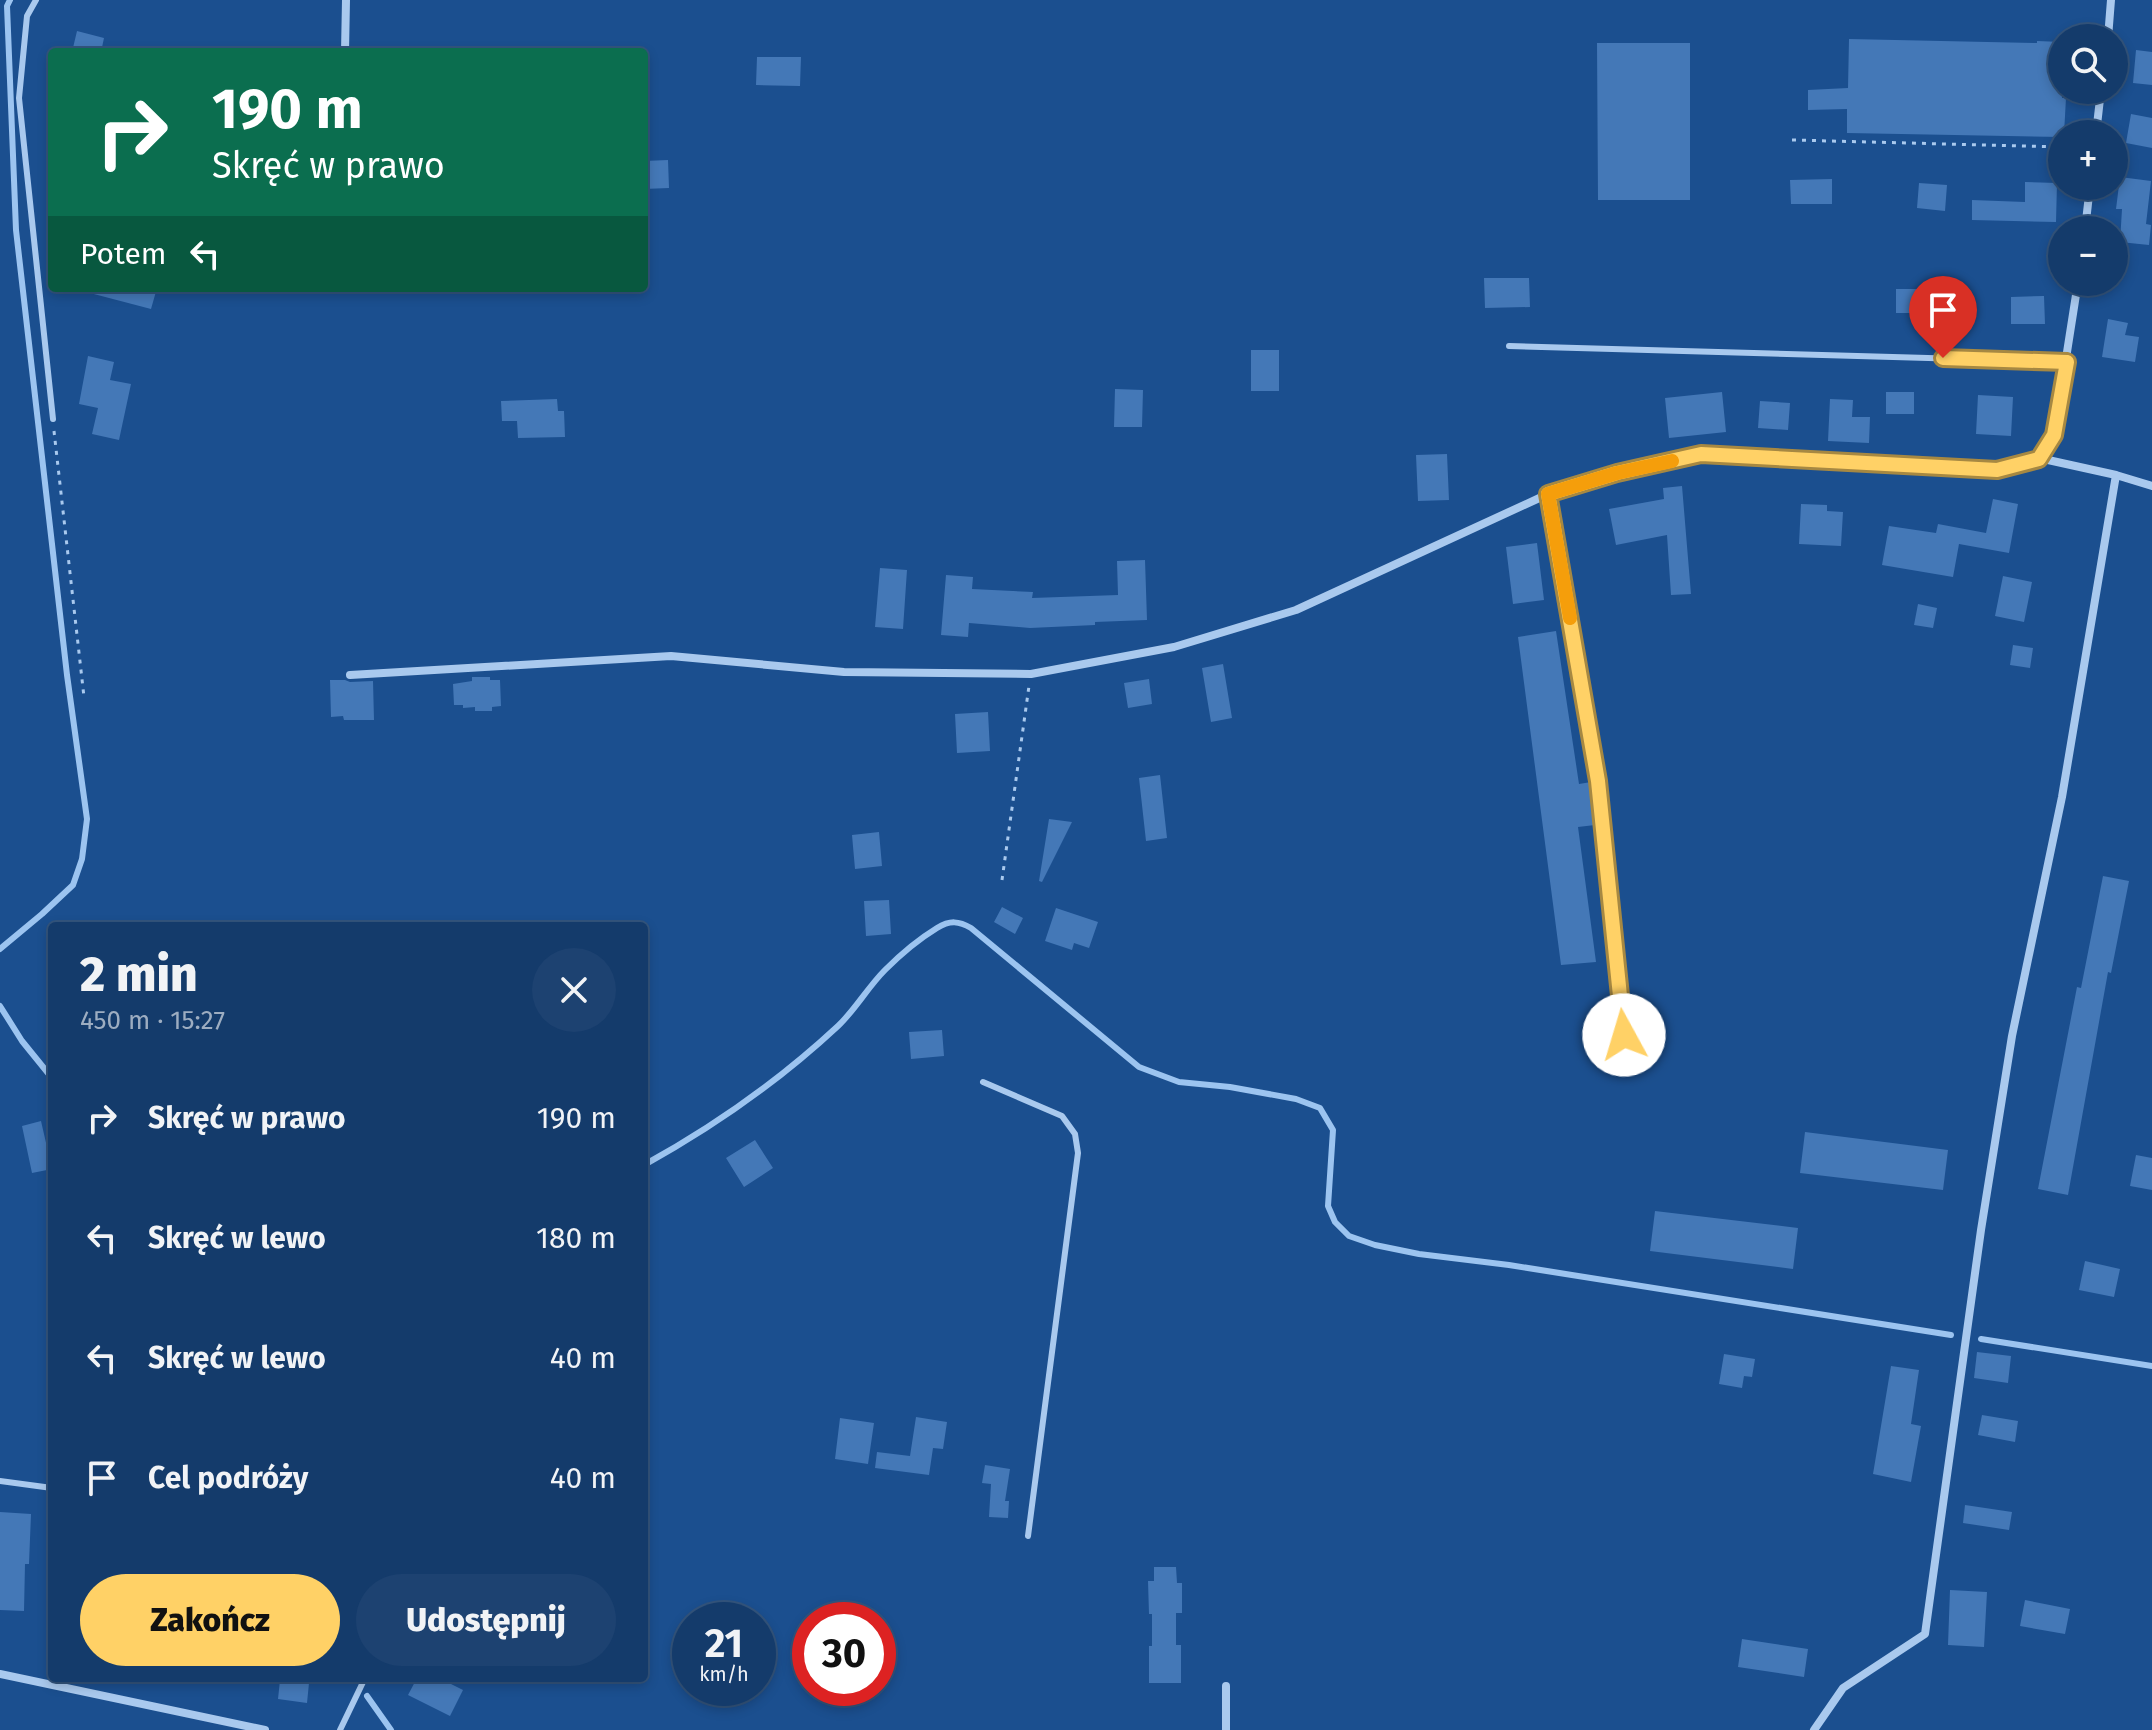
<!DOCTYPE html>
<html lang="pl">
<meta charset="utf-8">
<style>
body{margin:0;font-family:"Fira Sans",sans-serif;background:#1d4271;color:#f1f3f6;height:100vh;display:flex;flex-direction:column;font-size:30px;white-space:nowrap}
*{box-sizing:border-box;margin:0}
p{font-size:26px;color:#9dadc1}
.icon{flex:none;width:44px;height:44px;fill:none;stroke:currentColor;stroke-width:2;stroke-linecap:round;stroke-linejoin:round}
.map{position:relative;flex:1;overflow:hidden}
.side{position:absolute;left:48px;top:922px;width:600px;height:760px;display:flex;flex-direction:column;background:#143b6b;border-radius:8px;box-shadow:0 4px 12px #0003,0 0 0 2px #33557e}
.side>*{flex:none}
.hud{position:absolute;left:48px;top:48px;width:600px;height:244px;border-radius:8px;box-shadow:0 4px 12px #0003,0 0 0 2px #33557e;background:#0b6e4f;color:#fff;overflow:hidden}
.fabs{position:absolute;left:2048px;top:24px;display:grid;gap:16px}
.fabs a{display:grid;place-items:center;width:80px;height:80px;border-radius:50%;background:#143b6b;box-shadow:0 4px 12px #0003,0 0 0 2px #33557e;font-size:40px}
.speed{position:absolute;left:672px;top:1602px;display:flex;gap:16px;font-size:40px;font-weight:700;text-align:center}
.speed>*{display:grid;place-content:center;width:104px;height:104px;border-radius:50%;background:#143b6b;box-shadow:0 4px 12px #0003,0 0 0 2px #33557e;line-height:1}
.speed small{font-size:20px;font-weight:400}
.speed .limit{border:12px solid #d22;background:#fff;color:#111}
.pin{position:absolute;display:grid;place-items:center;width:68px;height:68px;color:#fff;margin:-82px -34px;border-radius:50% 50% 50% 0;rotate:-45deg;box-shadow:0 0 8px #0007}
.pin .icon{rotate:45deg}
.me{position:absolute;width:88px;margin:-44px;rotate:354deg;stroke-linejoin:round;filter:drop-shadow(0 0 6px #0008)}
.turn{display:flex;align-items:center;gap:28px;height:168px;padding:0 32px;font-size:36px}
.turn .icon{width:104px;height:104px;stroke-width:2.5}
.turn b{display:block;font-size:56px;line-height:68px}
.then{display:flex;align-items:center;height:76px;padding:0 32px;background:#0003;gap:16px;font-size:30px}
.round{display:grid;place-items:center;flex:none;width:84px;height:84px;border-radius:42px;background:#1d4271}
.overview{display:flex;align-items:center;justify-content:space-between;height:136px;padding:0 32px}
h1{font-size:48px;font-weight:800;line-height:60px}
.button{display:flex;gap:16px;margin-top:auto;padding:16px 32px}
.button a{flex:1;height:92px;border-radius:48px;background:#ffd166;color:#111;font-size:32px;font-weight:800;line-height:92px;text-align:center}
.button a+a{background:#1d4271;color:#f1f3f6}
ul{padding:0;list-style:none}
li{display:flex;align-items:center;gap:24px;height:120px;padding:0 32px}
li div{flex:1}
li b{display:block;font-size:30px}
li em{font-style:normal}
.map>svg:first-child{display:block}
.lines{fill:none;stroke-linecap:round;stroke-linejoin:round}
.stream{stroke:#9cc4f0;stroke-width:6}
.building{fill:#4478b7}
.path{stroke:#a9c9ee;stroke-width:3;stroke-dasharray:4 6;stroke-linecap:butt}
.lane{stroke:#a9c9ee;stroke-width:6}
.street{stroke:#a9c9ee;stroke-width:8}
.route-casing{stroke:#a68842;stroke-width:20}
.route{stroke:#ffd166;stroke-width:14}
.slow{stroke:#f59e0b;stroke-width:14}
</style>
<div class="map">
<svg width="2152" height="1730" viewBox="0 0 2152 1730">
<rect width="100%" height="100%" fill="#1b4f8f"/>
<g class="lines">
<path class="stream" d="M0,949L42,914L73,885L82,859L87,819L67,675L16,230L7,6L10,0
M0,1006L22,1041L52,1078
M644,1165C713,1127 780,1080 838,1026C855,1010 868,987 885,970C900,955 919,939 937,928C950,920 959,921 971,928L1139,1067L1179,1082L1230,1087L1296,1099L1320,1108L1333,1130L1328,1206L1335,1222L1349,1236L1375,1245L1419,1254L1509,1265L1951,1335
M1981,1339L2152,1366
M367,1696L391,1730"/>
</g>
<path class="building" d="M77,31L104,38L101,52H72Z
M1849,39L2037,43V41L2062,42V98H2066L2064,134H2062V137L1847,133V109L1808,110V90L1848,88Z
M1597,43H1690V200H1598Z
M2136,50L2152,52V85L2133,83Z
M757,57H801L800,86L756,85Z
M2131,114L2152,118V148L2126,143Z
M668,160L669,188L644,189V161Z
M2120,177L2151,181L2146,224L2151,225L2149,245L2120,242L2122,209H2116Z
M1832,179V204H1791L1790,180Z
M2025,182L2057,183L2056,222L1972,220V200L2025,202Z
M1919,183L1947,185L1945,211L1917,208Z
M1484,278H1529L1530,307L1485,308Z
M91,288H157L151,309L90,293Z
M1896,289H1937V313H1896Z
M2044,296L2045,324H2011V297Z
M2108,319L2128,323L2125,335L2139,337L2135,362L2102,357Z
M1251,350H1279V391H1251Z
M88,356L114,362L110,380L131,384L119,440L92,434L98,408L79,404Z
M1115,389L1143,390L1142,427H1114Z
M1722,392L1726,432L1669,438L1665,398Z
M1886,392H1914V414H1886Z
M1978,395L2013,397L2011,436L1976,434Z
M557,399L558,411H564L565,437L518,438L517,421H502L501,401Z
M1830,399L1853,400L1852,417H1870L1869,443L1828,441Z
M1760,401L1790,403L1788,430L1758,428Z
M1447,454L1449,500L1418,501L1416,455Z
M1682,486L1691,594L1671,595L1667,535L1616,545L1609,509L1664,499L1663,488Z
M1993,499L2018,504L2009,553L1959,544L1953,577L1882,565L1889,526L1936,533L1938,524L1986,533Z
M1801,504L1827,505V511L1843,512L1841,546L1799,544Z
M1537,543L1544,600L1513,604L1506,547Z
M1145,560L1147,620L1095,622V625L1030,628L969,623L968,637L941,635L946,575L973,577L972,589L1033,592L1032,598L1118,595L1117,561Z
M880,568L907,570L903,629L875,627Z
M2003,576L2032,582L2024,622L1995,616Z
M1918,604L1937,608L1933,628L1914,625Z
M1556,631L1579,784L1591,782L1595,825L1578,827L1596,962L1561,965L1518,637Z
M2013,645L2033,648L2030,668L2010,665Z
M1223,664L1232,718L1211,722L1202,668Z
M472,677H490V680H500L501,706L492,707V711H475V707L463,708V705H454L453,684L472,681Z
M1149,679L1152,704L1128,708L1124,683Z
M330,680H345L350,682L373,681L374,720H344L343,716L331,717Z
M988,712L990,751L957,753L955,714Z
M1160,775L1167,838L1146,841L1139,778Z
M1049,819L1072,822L1042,882L1039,881Z
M879,832L882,866L855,869L852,835Z
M2103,876L2129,881L2111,973L2108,972L2068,1195L2038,1189L2077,987L2081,988Z
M889,900L891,934L866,936L864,901Z
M1002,907L1023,918L1015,934L994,922Z
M1056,908L1098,922L1089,948L1074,943L1072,950L1045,941Z
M942,1030L944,1056L911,1059L909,1032Z
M41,1121L52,1169L32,1173L22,1126Z
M1805,1132L1948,1150L1943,1190L1800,1173Z
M755,1140L773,1168L744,1187L726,1158Z
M2136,1155L2152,1158V1190L2130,1186Z
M1655,1211L1798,1228L1793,1269L1650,1251Z
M2085,1261L2120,1269L2114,1297L2079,1290Z
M1977,1352L2011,1356L2008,1383L1974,1378Z
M1724,1354L1755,1359L1752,1377L1744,1376L1742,1388L1719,1384Z
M1891,1366L1919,1370L1911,1424L1921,1426L1911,1482L1873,1474Z
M1982,1415L2018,1421L2015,1442L1978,1435Z
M916,1417L947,1422L943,1449L933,1448L929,1475L875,1468L877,1452L910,1456Z
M840,1418L874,1423L868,1464L835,1459Z
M985,1465L1010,1469L1005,1501H1009L1008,1518L989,1517L991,1484L982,1483Z
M1965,1505L2012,1512L2009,1530L1963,1523Z
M0,1512L31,1514L29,1564H25L24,1611L0,1610Z
M1154,1567H1176L1177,1583H1182V1613H1176V1645H1181V1683H1149V1646H1152V1614H1149L1148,1581H1154Z
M1950,1590L1987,1592L1984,1647L1948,1645Z
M2025,1600L2070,1609L2065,1634L2020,1626Z
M1742,1639L1808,1649L1804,1677L1738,1667Z
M417,1678H439L463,1690L450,1716L408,1695Z
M280,1680L309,1683L307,1703L278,1699Z"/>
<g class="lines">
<path class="path" d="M1792,140L2062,147
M54,431L84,697
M1002,880L1029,686"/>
<path class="lane" d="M36,0L27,16L19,98L53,419
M1509,346L2067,362
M983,1082L1062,1116L1075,1134L1078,1153L1028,1536
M0,1481L52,1488
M340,1730L365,1678"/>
<path class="street" d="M2108,38L2111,0
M345,52L346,0
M2096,134L2101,90
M2085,230L2090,186
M2039,458L2116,475
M1548,494L1617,473L1701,454L1997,470L2039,459L2054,435L2078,282
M350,675L671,656L844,672L1031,674L1174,647L1296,610L1548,494L1598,781L1624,1035
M0,1674L265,1730
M1226,1730V1686
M1814,1730L1843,1688L1925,1634L1981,1230L2012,1036L2062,797L2116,475L2152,486"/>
</g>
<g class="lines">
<defs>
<path id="route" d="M1624,1035L1598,781L1548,494L1617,473L1701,454L1997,470L2039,459L2054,435L2067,362L1943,358"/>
</defs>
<use href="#route" class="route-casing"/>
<use href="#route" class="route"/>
<path class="slow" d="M1570,618L1548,494L1617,473L1672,461"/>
</g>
</svg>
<div class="fabs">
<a><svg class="icon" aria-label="search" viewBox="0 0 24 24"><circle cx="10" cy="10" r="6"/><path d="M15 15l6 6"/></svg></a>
<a>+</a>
<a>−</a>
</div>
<div class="speed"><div>21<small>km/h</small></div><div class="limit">30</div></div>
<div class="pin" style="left:1943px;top:358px;background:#d93025"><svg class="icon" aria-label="arrive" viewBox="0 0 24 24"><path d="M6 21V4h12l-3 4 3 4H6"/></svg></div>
<svg class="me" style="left:1624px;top:1035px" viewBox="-20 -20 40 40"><circle r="19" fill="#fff"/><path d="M0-13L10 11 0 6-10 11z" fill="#ffd166"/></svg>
<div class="hud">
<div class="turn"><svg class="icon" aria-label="right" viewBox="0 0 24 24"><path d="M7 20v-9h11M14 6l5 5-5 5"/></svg><div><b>190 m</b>Skręć w prawo</div></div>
<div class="then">Potem<svg class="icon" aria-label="left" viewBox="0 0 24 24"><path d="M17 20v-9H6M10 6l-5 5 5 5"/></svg></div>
</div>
<section class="side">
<div class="overview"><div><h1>2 min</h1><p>450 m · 15:27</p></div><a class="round"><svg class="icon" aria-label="close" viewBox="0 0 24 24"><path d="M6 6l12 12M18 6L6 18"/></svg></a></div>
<ul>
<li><svg class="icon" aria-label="right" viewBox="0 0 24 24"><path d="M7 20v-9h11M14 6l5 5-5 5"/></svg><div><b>Skręć w prawo</b></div><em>190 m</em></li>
<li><svg class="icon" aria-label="left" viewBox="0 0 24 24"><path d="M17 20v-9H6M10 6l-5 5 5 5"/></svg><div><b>Skręć w lewo</b></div><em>180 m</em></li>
<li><svg class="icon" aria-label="left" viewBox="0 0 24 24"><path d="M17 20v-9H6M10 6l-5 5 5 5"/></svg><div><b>Skręć w lewo</b></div><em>40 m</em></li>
<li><svg class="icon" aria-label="arrive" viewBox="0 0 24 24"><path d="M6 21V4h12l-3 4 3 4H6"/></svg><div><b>Cel podróży</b></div><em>40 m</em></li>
</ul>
<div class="button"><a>Zakończ</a><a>Udostępnij</a></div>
</section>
</div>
